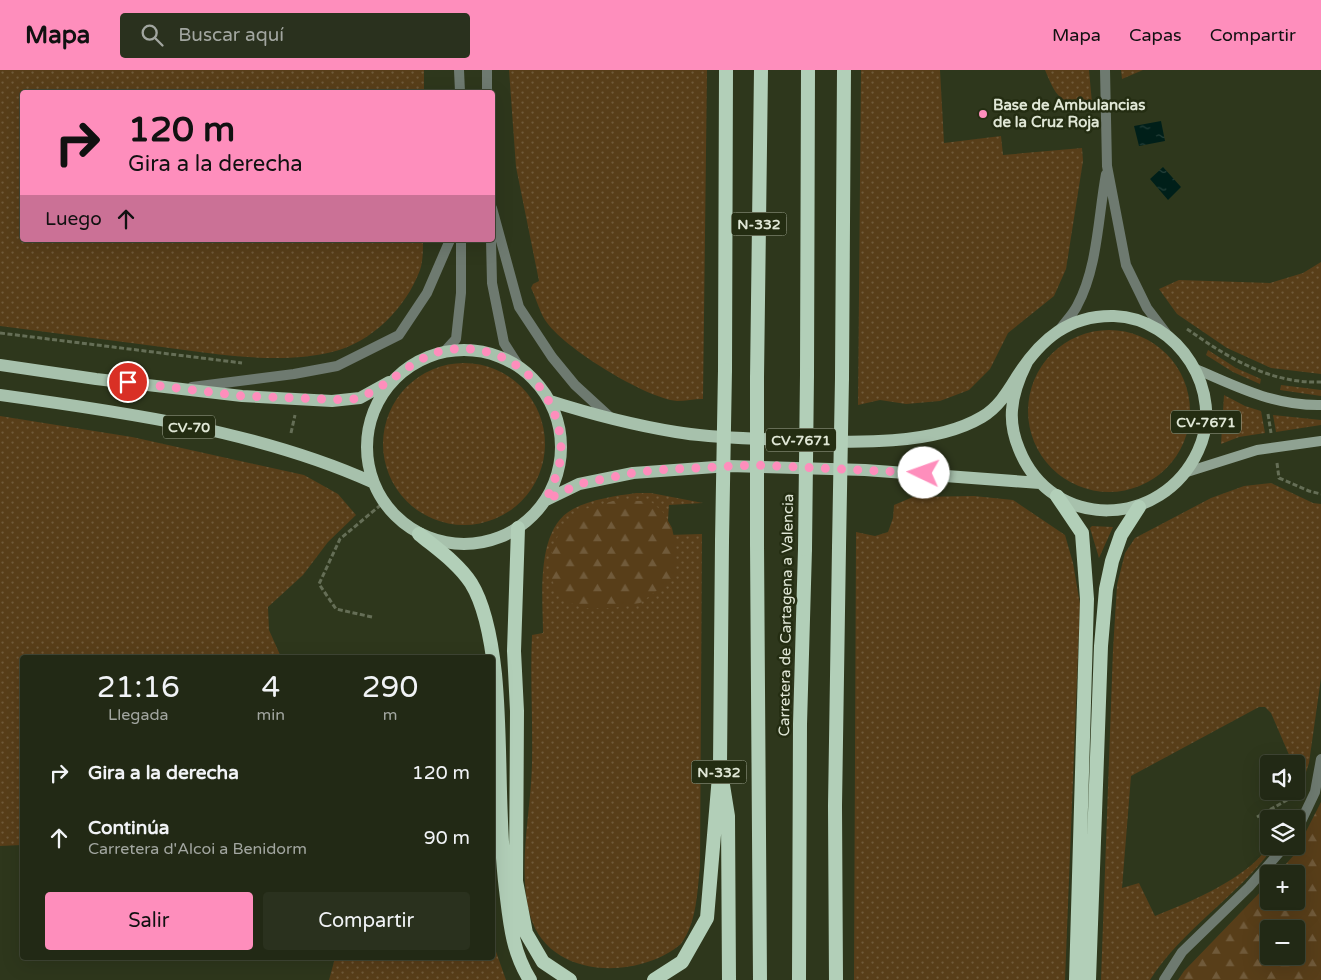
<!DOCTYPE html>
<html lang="es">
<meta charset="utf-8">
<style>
body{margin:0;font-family:"Varela Round",sans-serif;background:#2a311e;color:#f1f3f6;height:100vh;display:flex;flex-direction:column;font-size:19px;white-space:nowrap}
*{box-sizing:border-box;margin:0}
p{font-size:16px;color:#a2a6a0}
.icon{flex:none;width:28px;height:28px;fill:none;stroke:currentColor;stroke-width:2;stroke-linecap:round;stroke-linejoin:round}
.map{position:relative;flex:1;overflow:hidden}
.details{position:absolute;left:20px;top:585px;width:475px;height:305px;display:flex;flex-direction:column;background:#222915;border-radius:5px;box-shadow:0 5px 20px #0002,0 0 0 1px #3f4534}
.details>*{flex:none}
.top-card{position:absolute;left:20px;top:20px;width:475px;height:152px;border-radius:5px;box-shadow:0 5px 20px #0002,0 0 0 1px #3f4534;background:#fe8ebc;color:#111;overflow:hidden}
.controls{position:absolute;left:1260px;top:685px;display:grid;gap:10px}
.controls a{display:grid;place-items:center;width:45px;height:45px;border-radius:5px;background:#222915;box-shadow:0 5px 20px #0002,0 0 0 1px #3f4534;font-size:25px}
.pin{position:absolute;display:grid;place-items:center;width:42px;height:42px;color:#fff;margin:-21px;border:2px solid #fff;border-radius:50%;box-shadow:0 1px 5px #0007}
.me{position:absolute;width:55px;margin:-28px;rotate:273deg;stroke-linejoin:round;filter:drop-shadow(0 0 4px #0008)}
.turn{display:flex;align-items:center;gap:18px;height:105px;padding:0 25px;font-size:22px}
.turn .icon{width:65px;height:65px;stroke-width:2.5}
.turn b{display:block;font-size:35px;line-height:42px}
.then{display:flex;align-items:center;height:48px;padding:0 25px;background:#0003;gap:10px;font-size:19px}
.eta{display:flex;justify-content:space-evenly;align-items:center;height:85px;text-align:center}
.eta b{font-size:30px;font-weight:600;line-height:35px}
.primary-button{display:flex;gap:10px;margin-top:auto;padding:10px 25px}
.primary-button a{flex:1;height:58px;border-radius:5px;background:#fe8ebc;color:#111;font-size:20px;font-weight:600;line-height:58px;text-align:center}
.primary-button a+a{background:#2a311e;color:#f1f3f6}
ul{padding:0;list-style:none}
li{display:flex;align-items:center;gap:15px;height:65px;padding:0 25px}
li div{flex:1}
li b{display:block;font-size:19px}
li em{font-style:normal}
header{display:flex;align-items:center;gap:30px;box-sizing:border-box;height:70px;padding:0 25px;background:#fe8ebc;color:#111}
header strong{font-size:24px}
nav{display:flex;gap:28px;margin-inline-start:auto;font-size:18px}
.search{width:350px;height:45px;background:#2a311e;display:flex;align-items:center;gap:12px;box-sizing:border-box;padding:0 18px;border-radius:5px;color:#a2a6a0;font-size:19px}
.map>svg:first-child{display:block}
.green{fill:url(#green-dots)}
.forest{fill:url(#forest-firs);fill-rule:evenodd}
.water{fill:url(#water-ripples)}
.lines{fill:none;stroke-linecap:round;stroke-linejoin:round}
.path{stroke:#656e56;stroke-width:3;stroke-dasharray:5 2.5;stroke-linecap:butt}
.service{stroke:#6e7a70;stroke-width:10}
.minor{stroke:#6e7a70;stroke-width:10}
.secondary{stroke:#8fa292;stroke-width:10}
.primary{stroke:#a7c1ac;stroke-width:12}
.trunk{stroke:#b2cfb8;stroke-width:14}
.trunk-bridge{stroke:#b2cfb8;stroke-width:14}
.route{stroke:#fe8ebc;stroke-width:9;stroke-dasharray:0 16.2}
.poi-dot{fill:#fe8ebc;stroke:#242d12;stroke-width:2}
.labels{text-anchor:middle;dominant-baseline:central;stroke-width:5;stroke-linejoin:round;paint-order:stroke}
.shield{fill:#242d12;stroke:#a8af9b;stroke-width:1}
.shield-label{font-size:14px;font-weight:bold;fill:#e0e7d6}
.poi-label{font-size:15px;font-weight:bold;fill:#e0e7d6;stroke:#242d12;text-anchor:start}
.street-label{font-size:15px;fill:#e0e7d6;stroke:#242d12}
</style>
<header>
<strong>Mapa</strong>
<div class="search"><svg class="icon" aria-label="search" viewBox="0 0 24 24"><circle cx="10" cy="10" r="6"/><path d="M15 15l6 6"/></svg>Buscar aquí</div>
<nav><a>Mapa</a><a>Capas</a><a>Compartir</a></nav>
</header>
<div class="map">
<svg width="1321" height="910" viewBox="0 0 1321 910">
<defs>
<pattern id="green-dots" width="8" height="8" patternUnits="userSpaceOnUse" patternTransform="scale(1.25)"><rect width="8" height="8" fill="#583e19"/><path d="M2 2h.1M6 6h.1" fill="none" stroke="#705a3a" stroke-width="1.8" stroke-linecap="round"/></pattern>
<pattern id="forest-firs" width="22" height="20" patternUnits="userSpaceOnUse" patternTransform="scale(1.25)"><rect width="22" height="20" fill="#583e19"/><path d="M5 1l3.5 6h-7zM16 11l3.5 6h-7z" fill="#705a3a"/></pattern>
<pattern id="water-ripples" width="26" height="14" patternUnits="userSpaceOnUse" patternTransform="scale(1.25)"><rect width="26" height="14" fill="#001f19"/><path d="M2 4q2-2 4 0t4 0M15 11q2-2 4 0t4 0" fill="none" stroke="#25403a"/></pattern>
</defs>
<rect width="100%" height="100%" fill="#2e371c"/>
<path class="green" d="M0,0H424V22H22V170H423C423,179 423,192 420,200C406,238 371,273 332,282C280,295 214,284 162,277C108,270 54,263 0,256Z
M509,0H707L703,329C695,329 685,331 677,331C645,328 562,277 545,250C539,240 536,228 531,218L533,214L539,211L516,97Z
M861,0H940L944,73L1001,66L1003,85L1082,78L1083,91L1066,199L1054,226L1008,263L990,299L969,320L940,331L906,334L880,330L858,335Z
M1045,0H1089L1092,33C1059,34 1057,28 1045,0Z
M1121,0H1143L1122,9Z
M1321,192V304L1271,298L1227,278L1177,244L1159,219L1179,210L1270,213L1303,203Z
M1028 341a81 81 0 1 1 162 0a81 81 0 1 1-162 0Z
M1208,280L1236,298L1261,309L1260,314L1233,302L1206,285Z
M383 374a81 81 0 1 1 162 0a81 81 0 1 1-162 0Z
M1281,315L1321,320V326L1280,320Z
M1224,325L1245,336L1261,341L1265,363L1239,367L1221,374Z
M1273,345L1321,350V355L1276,362Z
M0,346L132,367L304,405L338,424L356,445L328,472L303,505L268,537L269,560L281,587L22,588V775L0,776Z
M1271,413L1313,433L1321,434V608L1309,693L1304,708H1297L1296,694H1293L1271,643L1265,637H1259L1131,706L1122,818L1139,813L1155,846C1192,831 1246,809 1269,776H1274C1239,826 1183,858 1150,910H1101L1113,580L1117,515L1125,483L1135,468L1211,428L1244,416Z
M636,423H651L703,433L669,435L667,465L702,464L700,797C697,823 697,852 681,874C638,910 548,910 530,845C517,797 531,743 532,694C533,651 530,607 532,565L543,563C543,527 535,459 573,439C592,429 615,426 636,423Z
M974,426L1013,430L1065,465L1073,493L1080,534L1065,910H854L856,462L875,466L888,462L893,448L894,435L913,427Z
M1092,456L1113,457L1099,488L1090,458Z
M493,861L494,876L506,910H329L335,888H492Z"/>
<path class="forest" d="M613,431H650L663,442L672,458L676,477L674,508L640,533L613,538H582L560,528L550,505L552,478L562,458L582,440Z
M1321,732V910H1178L1184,901L1269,813V831H1296V804H1277L1294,785ZM1269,859H1296V886H1269Z"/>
<path class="water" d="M1161,51L1165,71L1139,76L1134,56Z
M1163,97L1181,117L1168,130L1150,109Z"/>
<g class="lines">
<path class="path" d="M1187,259C1227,287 1270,314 1321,312
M0,263L242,293
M1268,344L1271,363
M291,363L295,345
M1277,393L1279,408L1309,421L1321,424
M372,547L336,539L319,514L340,469L383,433
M1257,747L1296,725"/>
<path class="service" d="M459,0L460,22
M487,22V0
M492,138L519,237L552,287L575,315L611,348
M491,170L492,213L504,273L518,295
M445,281L456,269L461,223V170
M192,317L294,304L337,296L399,265L427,223L450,170"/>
<path class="minor" d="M1105,0L1107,96L1126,195L1147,238L1166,263
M1061,258C1066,251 1073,244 1077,236C1098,197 1098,147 1106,104
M1296,762L1315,722L1321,689
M1164,910L1182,882L1249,817L1285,776"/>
<path class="secondary" d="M1196,299C1237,317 1275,336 1321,335
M1187,402L1257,380L1321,371"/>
<path class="primary" d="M367 377a97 97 0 1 1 194 0a97 97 0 1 1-194 0Z
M0,295L96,309L242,326L332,331L360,328L389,312
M0,325C123,342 259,361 372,412
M550,331C591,344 633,355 676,362C710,368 747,368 783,370C841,372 930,378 982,347C999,337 1008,321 1018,305C1041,269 1069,245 1114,246C1178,248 1226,322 1198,381C1162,459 1052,462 1019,379C1014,367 1011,353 1012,340C1013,323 1019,308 1027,292
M546,430L579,414L633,403L729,396L865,400L1040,413"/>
<path class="trunk" d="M725,300L726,0
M807,305L808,0
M757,308L761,0
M842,308L844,0
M1057,426L1082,463L1087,529L1076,910
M518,458L514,581L517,641L516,811L526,863L543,892L570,910
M419,464C437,479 458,493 471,513C486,537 492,576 495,604C502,676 497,748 506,820C510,853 512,881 530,910
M757,474L760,910
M723,715L728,746L729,910
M654,910L682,892L707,848L720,694L722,471
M799,910L800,654L805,479
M836,910L835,736L839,477
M1089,910L1101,576L1106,519L1112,491L1121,465L1139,437"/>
<path class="trunk-bridge" d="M722,471L725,300
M757,474V308
M839,477L842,308
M805,479L807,305"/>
</g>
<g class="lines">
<path class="route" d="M128,312L242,326L349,330C386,323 409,287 446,280C507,270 561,318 561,380C561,398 553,414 546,430L579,414L633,403L656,400L754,395L924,403"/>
</g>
<circle class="poi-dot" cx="983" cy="44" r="5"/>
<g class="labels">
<g class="shield">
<rect x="731.5" y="142.5" width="55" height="23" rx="4"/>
<rect x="1171" y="340.5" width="70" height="23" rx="4"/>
<rect x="163" y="345.5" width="52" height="23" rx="4"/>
<rect x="766" y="358.5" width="70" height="23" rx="4"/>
<rect x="691.5" y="690.5" width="55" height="23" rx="4"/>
</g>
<g class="shield-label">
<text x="759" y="154">N-332</text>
<text x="1206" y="352">CV-7671</text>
<text x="189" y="357">CV-70</text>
<text x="801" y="370">CV-7671</text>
<text x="719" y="702">N-332</text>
</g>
<g class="poi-label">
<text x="993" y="35">Base de Ambulancias<tspan x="993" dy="17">de la Cruz Roja</tspan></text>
</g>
<g class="street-label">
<text transform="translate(786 545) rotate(-89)">Carretera de Cartagena a Valencia</text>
</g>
</g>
</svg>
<div class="controls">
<a><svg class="icon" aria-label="sound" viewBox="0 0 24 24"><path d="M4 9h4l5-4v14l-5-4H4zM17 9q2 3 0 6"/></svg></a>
<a><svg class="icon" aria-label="layers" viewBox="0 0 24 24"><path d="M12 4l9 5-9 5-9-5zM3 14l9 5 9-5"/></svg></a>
<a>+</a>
<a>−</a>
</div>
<div class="pin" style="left:128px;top:312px;background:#d93025"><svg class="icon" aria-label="arrive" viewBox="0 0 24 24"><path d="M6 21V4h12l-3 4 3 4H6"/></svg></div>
<svg class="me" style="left:924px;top:403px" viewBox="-20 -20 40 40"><circle r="19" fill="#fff"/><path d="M0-13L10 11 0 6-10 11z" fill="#fe8ebc"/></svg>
<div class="top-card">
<div class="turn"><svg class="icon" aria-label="right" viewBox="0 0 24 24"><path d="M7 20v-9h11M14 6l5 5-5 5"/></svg><div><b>120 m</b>Gira a la derecha</div></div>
<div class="then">Luego<svg class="icon" aria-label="ahead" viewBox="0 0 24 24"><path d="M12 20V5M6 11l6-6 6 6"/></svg></div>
</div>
<section class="details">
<div class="eta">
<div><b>21:16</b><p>Llegada</p></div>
<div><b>4</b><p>min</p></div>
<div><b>290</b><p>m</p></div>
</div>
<ul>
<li><svg class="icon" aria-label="right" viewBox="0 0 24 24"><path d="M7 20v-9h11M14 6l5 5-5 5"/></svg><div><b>Gira a la derecha</b></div><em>120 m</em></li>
<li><svg class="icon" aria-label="ahead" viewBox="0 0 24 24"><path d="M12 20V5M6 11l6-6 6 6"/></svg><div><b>Continúa</b><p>Carretera d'Alcoi a Benidorm</p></div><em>90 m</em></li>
</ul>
<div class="primary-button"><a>Salir</a><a>Compartir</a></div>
</section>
</div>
